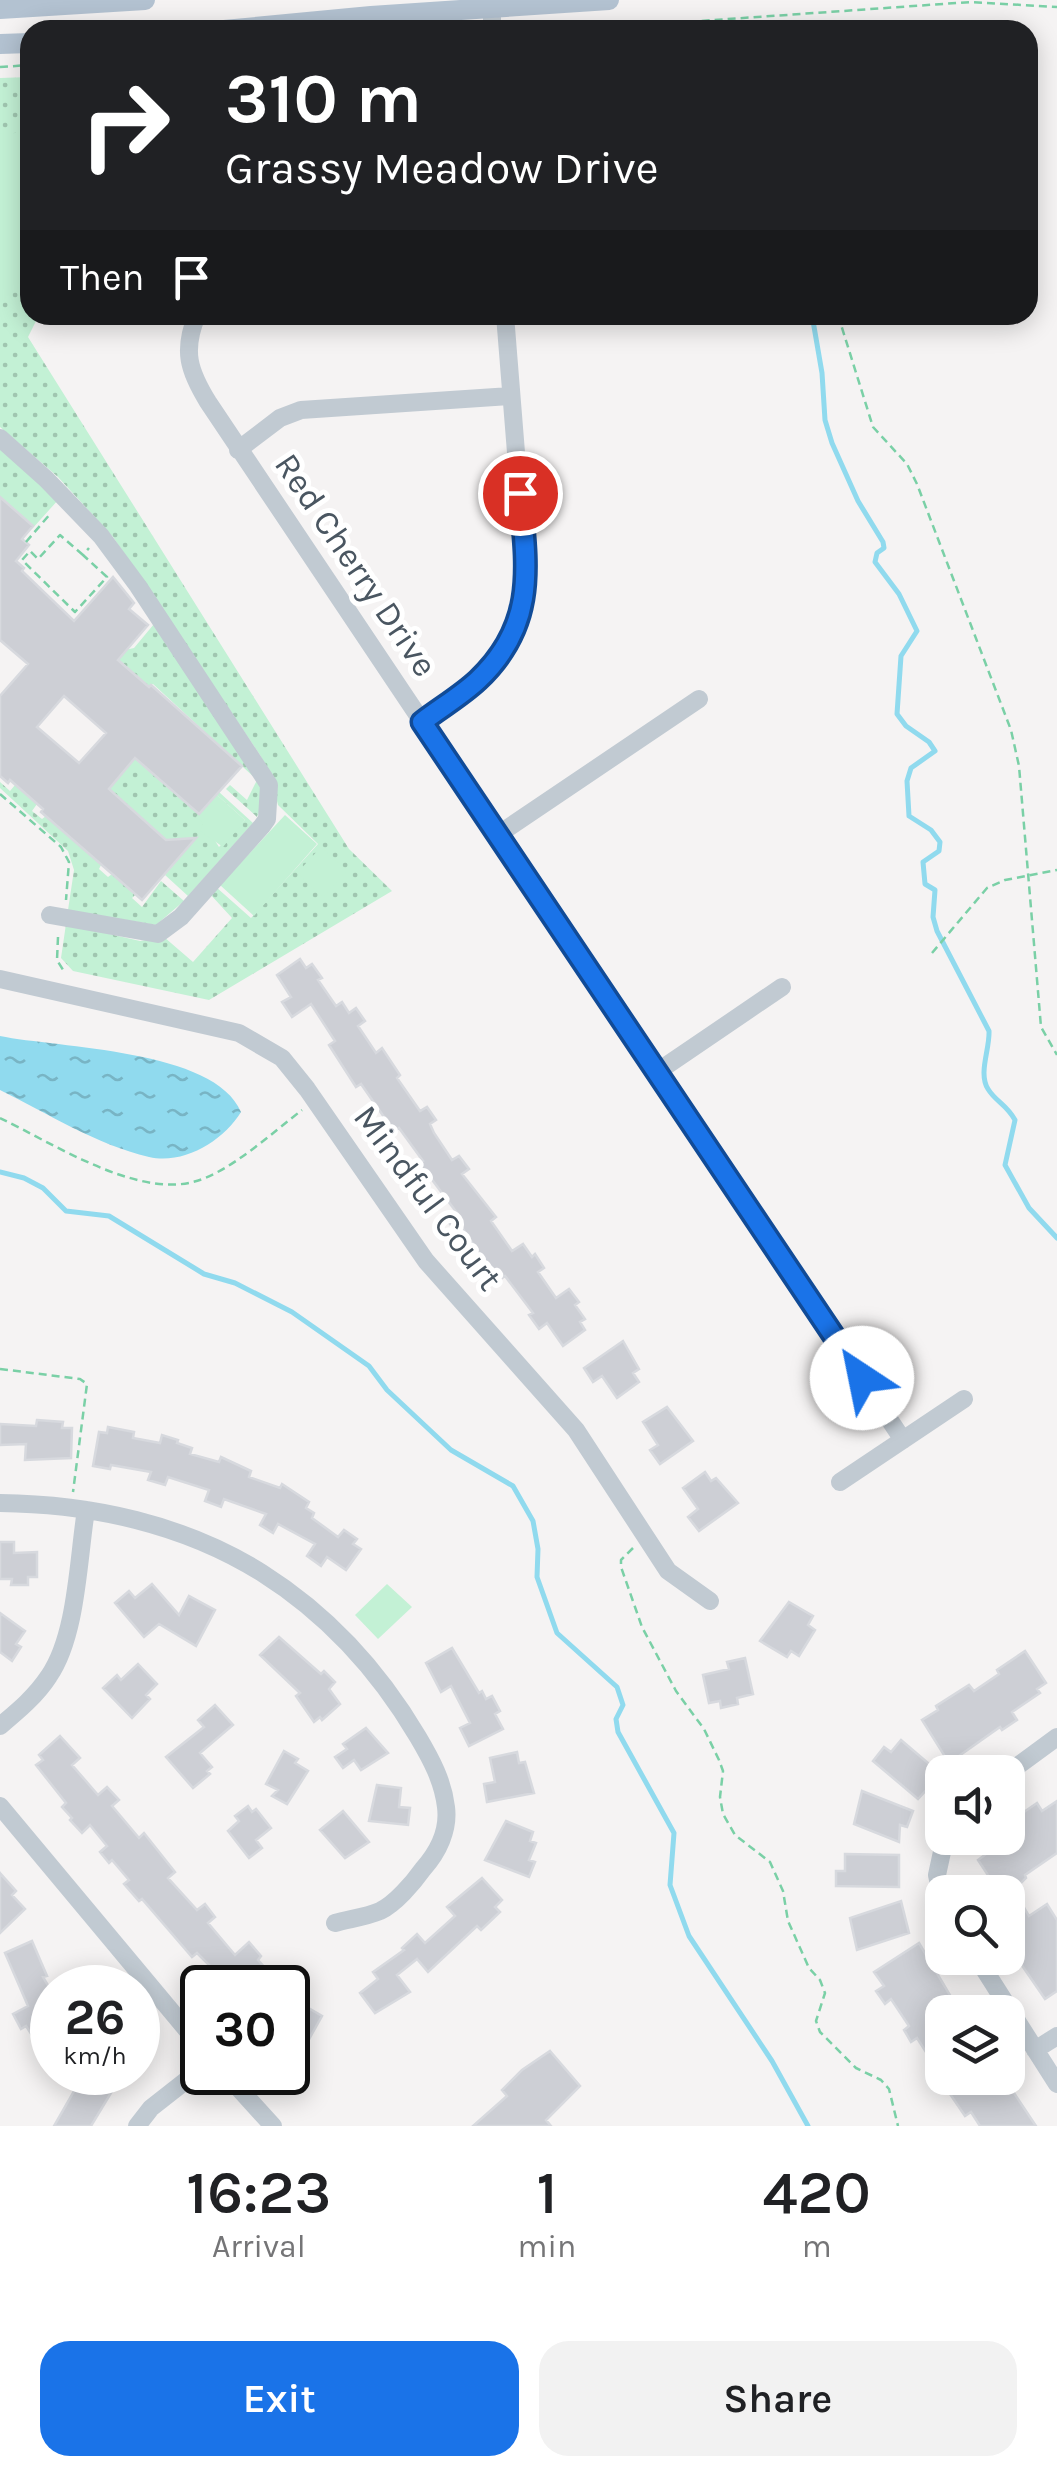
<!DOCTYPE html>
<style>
body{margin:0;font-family:Karla,sans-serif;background:#f2f2f2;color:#202124;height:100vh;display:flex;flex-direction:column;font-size:38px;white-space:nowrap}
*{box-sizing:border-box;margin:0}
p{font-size:32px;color:#757577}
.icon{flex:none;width:55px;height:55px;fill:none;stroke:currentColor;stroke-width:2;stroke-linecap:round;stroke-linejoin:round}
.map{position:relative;height:2126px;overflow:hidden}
.panel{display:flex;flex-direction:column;background:#fff;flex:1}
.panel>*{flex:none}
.banner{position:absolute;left:20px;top:20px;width:1018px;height:305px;border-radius:30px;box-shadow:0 5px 25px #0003;background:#202124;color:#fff;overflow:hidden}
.buttons{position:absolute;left:925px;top:1755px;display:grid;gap:20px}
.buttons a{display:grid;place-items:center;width:100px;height:100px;border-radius:20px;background:#fff;box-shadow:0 5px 25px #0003;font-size:50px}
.speed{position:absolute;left:30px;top:1965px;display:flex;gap:20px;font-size:50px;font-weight:700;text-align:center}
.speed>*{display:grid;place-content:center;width:130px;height:130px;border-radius:50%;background:#fff;box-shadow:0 5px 25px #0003;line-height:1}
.speed small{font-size:25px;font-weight:400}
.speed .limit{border:5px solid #111;border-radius:15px;background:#fff;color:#111}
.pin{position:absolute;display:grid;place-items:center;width:85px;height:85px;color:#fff;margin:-42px;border:5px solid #fff;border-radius:50%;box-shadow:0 2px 10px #0007}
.me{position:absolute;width:110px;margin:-55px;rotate:326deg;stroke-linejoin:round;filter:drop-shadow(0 0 8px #0008)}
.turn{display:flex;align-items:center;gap:35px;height:210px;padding:0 40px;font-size:45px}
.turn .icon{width:130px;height:130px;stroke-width:2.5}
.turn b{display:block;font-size:70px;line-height:85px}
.then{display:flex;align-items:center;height:95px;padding:0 40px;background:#0003;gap:20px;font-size:38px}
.eta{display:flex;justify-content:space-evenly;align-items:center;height:170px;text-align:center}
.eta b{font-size:60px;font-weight:600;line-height:70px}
.button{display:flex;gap:20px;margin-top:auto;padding:20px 40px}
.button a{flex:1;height:115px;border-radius:30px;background:#1a73e8;color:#fff;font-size:40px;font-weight:600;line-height:115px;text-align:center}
.button a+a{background:#f2f2f2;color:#202124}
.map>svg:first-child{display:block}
.grass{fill:url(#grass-dots)}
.park{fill:#c3f1d5}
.water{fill:url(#water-ripples)}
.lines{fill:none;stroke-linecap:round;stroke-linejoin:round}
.stream{stroke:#90daee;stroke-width:5}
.building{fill:#cdcfd5;stroke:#d7d9de;stroke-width:2.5;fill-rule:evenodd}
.path{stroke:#7ad0a6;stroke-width:2.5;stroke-dasharray:8 5;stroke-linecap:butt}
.minor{stroke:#c1cad2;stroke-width:18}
.major{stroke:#b3c2d1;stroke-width:20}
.route-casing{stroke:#114b97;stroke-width:25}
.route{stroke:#1a73e8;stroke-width:18}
.labels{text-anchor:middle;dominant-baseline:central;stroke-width:10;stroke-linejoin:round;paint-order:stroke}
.street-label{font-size:35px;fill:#4a5661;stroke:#fff}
</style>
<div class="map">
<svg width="1057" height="2126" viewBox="0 0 1057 2126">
<defs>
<pattern id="grass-dots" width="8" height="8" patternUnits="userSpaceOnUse" patternTransform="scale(2.5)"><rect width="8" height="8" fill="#c3f1d5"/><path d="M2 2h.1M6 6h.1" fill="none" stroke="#a0c6b0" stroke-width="1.8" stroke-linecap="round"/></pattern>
<pattern id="water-ripples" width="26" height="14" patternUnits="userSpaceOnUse" patternTransform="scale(2.5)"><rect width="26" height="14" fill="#90daee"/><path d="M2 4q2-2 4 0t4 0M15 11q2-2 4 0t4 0" fill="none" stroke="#78b4c4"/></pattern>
</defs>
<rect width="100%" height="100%" fill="#f5f3f3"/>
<path class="grass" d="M30,77V315H39L28,337L349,849L392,891L209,1000L73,971L61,958L66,924L140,941L164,937L193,962L232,918L210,894L216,887L251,918L318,844L278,805L270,773L260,755L113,537L58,477L0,427V78Z
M0,447L59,499L32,529L33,525L0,496Z
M154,624L262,785L261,808L257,817L226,789L230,785L247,800L257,780L153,684L149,686L111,653L134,648Z
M135,759L198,814L219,847L245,820L217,795L219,792L253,823L188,896L165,875L183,854L109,789Z
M0,782L10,791L15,785L37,804L32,811L42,819L46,816L101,865L99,869L108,877L112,874L135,895L132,898L142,907L161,881L184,901L156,925L68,910L74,870L68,851L0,788Z"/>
<path class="park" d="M30,132V277L0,303V134Z
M217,795L245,820L223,847L200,831L203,823L196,817Z
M285,815L317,844L254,916L220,885Z
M321,847L347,871L323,897L297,873Z
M387,1584L412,1607L378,1639L355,1615Z"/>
<path class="water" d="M0,1036C58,1048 215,1049 241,1112C223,1141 184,1165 149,1157C97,1145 47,1113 0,1090Z"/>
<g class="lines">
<path class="stream" d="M721,26L722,30
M812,315L822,373L825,420L832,443L858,501L883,542L884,548L877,553L875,562L899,594L917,631L901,656L897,714L906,726L929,742L935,751L911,768L907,781L909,816L931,830L940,842L939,851L923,862L925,884L935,890L933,917L937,931L989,1031C990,1049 978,1073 988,1089C996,1102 1006,1104 1015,1120L1005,1165L1029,1208L1057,1238
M0,1172L24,1178L43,1188L66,1211L109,1216L204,1274L235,1283L292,1312L369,1366L387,1390L451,1450L513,1486L533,1521L538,1549L537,1577L557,1633L617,1687L623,1705L616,1719L618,1732L674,1833L670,1885L689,1936L772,2061L808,2126"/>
</g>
<path class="building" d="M0,497L33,526L22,539L29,545L16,561L24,568L22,571L74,621L113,577L134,603L129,609L148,625L118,660L149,687L151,685L242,766L199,814L135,758L109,789L166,840L196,838L142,900L41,812L43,809L10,780L8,783L0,776V696L28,664L0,640ZM64,696L106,733L79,763L37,727Z
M300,959L306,968L312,964L322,978L318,980L336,1006L342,1002L349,1013L356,1008L365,1021L358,1026L376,1053L382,1048L400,1075L397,1078L420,1111L427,1107L436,1120L430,1124L434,1133L452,1160L459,1156L469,1169L462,1174L496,1217L491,1221L512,1251L523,1244L532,1257L535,1254L544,1268L538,1272L556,1298L569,1289L579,1302L575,1305L585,1319L580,1322L585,1330L563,1346L547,1323L539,1329L529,1315L533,1313L505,1276L498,1281L463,1229L457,1233L447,1220L457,1213L430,1177L422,1183L412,1168L423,1161L399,1128L390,1134L380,1120L384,1117L361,1084L356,1087L329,1045L335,1041L311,1004L292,1017L282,1002L291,997L277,975Z
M623,1341L639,1369L633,1373L639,1382L617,1398L602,1376L593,1382L584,1368Z
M667,1407L693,1441L660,1464L650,1450L658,1445L643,1422Z
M37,1420L63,1422L62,1428H72L71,1458L25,1460L26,1444L0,1445V1424L36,1426Z
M108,1427L134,1432L133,1438L160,1443L162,1435L178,1440L177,1443L192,1448L190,1454L219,1462L221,1457L251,1471L249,1477L280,1488L282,1484L309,1502L306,1508L314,1513L312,1518L338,1537L344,1530L357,1539L353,1544L361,1549L346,1570L327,1557L321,1566L307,1556L315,1544L278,1524L273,1533L260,1525L266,1514L224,1499L221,1507L205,1501L209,1490L168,1477L165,1485L148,1480L151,1472L111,1465L110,1469L93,1466L99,1432L107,1433Z
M705,1472L711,1481L716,1478L738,1503L699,1531L688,1517L698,1509L683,1488Z
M0,1542H14V1553L37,1552V1577H28V1585H11L12,1579H0Z
M152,1584L179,1615L189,1596L215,1610L196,1646L159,1624L144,1637L115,1603L129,1591L135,1598Z
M789,1602L813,1616L808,1625L815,1630L799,1656L791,1651L787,1657L760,1641Z
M0,1613L25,1631L16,1644L21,1647L12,1661L0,1652Z
M279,1637L321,1674L324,1671L335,1682L329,1689L340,1704L322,1720L320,1717L314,1722L296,1696L300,1693L260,1655Z
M452,1648L479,1693L482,1691L486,1699L492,1696L500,1711L495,1714L503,1729L469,1746L460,1728L470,1723L451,1686L441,1692L426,1663Z
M1025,1651L1046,1683L1037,1689L1040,1693L1012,1712L1017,1720L1002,1730L1000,1727L949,1763L922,1720L938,1710L936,1706L969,1685L974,1691L999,1674L997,1670Z
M745,1658L753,1694L737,1698L738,1704L721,1708L720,1701L709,1703L703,1675L729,1669L727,1662Z
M138,1664L157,1684L146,1695L150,1699L132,1718L103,1688L117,1675L121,1680Z
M215,1705L233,1725L200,1753L212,1767L207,1771L210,1774L193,1788L166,1757L204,1727L198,1720Z
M366,1728L388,1753L361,1770L354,1760L343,1768L335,1757L347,1749L343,1744Z
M60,1736L80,1758L72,1765L98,1795L107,1787L119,1800L112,1806L139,1838L144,1833L175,1872L168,1878L197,1910L205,1904L215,1917L208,1923L235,1955L249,1942L261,1956L258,1960L274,1978L264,1988H232L197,1953L192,1957L142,1899L139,1901L124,1884L129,1880L112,1860L109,1863L100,1852L107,1846L90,1825L82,1833L70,1820L72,1818L62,1807L66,1803L36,1765L43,1760L39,1755Z
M901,1740L941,1774L918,1799L873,1761L884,1747L891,1752Z
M284,1751L298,1759L295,1763L308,1771L287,1804L272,1796L278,1790L266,1784Z
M517,1752L519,1763L525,1762L534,1793L487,1802L484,1784L495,1782L490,1758Z
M377,1785L401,1788L399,1807L410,1808L408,1825L369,1821Z
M862,1791L913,1811L907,1827L900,1825L899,1842L854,1824Z
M1057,1801V1853L1025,1875L1026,1878L1014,1890L1029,1916L1047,1904L1057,1920V1991L1045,1999L1008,1945V1892H999L978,1860L1014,1833L1008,1823L1037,1803L1042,1811Z
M248,1806L252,1812L256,1809L271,1828L256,1840L262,1848L249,1858L228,1831L239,1821L235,1816Z
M343,1811L369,1842L345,1858L320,1830Z
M506,1821L533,1832L530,1841L536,1843L529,1860L535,1862L529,1877L485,1860Z
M845,1854L899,1855V1887L836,1886V1871H845Z
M0,1873L16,1891L12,1895L25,1909L0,1933Z
M482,1878L502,1900L495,1907L500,1912L481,1930L477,1926L428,1972L417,1959L397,1975L410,1992L375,2013L360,1993L378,1979L373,1972L404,1950L402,1948L417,1934L425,1943L455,1916L447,1907Z
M901,1901L909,1933L857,1950L850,1918Z
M32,1941L47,1976L43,1977L52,1992V2042L41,2049L26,2026L21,2029L13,2014L28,2006L5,1953Z
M919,1943L960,2012H942V2077L917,2038L911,2042L904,2030L909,2026L891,1999L885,2004L876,1991L884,1986L874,1972Z
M288,1986L304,1996L300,2003L322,2016L308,2041L299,2036L288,2054Z
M550,2051L580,2086L546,2120L551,2126H473L507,2096L502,2090L522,2070Z
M85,2072L114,2088L91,2126H54Z
M968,2078H1004L1036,2126H980L971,2112L965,2116L948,2091Z"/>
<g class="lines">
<path class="path" d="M572,30L971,2L1057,7
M0,67L30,65
M838,315L873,427L907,464L917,484L1011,730L1019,766L1041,1027L1057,1055
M26,542L51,513
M83,555L60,535L38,559L30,551L22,560L75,612L107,577L83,555L89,548
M0,794L61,847L69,862L66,900
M58,937L57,960L65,973
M932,953L987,888L1005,880L1057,870
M0,1118C52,1143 135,1197 193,1182C229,1173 272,1133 302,1110
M0,1369L80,1379L87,1384L73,1492
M633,1548L621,1560V1567L642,1627L676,1691L704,1729L719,1760L723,1771L720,1797L723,1814L735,1835L770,1862L783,1891L788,1921L809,1968L820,1980L825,1993L816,2021L820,2032L856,2068L881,2080L889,2089L898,2126"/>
<path class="minor" d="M492,8V30
M197,315C182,351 189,371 208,402L903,1440
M0,438L46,479L101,536L138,586L269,785L267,819L262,826L181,917L158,934L50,915
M238,450L280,418L301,410L511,396
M422,722C478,680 510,661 527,590L505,315
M496,836L699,699
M0,979L239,1033L282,1058L307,1089L426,1261L576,1430L668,1571L710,1601
M657,1072L782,987
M840,1482L964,1399
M0,1503C91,1504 184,1524 262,1573C327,1614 379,1671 418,1737C431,1759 443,1781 446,1807C449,1830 438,1852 423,1869C413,1883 395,1904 380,1911C366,1917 349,1919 335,1923
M0,1726C18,1711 36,1696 49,1676C77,1635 78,1560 86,1510
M1008,1773L1057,1737
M0,1806L202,2048
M942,1898L937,1875L945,1838
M977,1958L1057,2084
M1035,2050L1057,2036
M224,2072L273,2126
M137,2126L151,2108L202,2068"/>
<path class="major" d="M0,9L145,0
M224,30L371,16L609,0
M0,44L30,43"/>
</g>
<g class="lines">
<defs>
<path id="route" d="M520,493C527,567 537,624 478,680C461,696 440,708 422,722L862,1378"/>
</defs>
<use href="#route" class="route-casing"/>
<use href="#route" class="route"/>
</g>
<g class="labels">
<g class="street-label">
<text transform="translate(356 565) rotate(56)">Red Cherry Drive</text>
<text transform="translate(428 1198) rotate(53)">Mindful Court</text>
</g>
</g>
</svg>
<div class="buttons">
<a><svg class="icon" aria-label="sound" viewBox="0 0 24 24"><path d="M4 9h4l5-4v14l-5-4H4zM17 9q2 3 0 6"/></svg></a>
<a><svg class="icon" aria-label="search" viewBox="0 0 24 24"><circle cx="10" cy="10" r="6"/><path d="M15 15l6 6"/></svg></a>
<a><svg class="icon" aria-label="layers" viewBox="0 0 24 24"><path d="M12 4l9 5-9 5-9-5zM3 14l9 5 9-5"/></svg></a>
</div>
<div class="speed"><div>26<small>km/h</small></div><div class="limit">30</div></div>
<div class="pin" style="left:520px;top:493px;background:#d93025"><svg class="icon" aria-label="arrive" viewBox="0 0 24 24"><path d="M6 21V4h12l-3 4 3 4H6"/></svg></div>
<svg class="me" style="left:862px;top:1378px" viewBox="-20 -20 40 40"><circle r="19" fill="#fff"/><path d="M0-13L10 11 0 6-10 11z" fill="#1a73e8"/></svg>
<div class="banner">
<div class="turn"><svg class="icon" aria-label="right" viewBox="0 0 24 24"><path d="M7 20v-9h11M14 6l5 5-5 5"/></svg><div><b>310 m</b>Grassy Meadow Drive</div></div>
<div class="then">Then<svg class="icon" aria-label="arrive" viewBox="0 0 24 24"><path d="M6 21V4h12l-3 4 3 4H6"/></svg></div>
</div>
</div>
<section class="panel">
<div class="eta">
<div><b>16:23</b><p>Arrival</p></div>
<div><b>1</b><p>min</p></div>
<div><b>420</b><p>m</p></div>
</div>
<div class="button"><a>Exit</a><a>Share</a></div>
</section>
